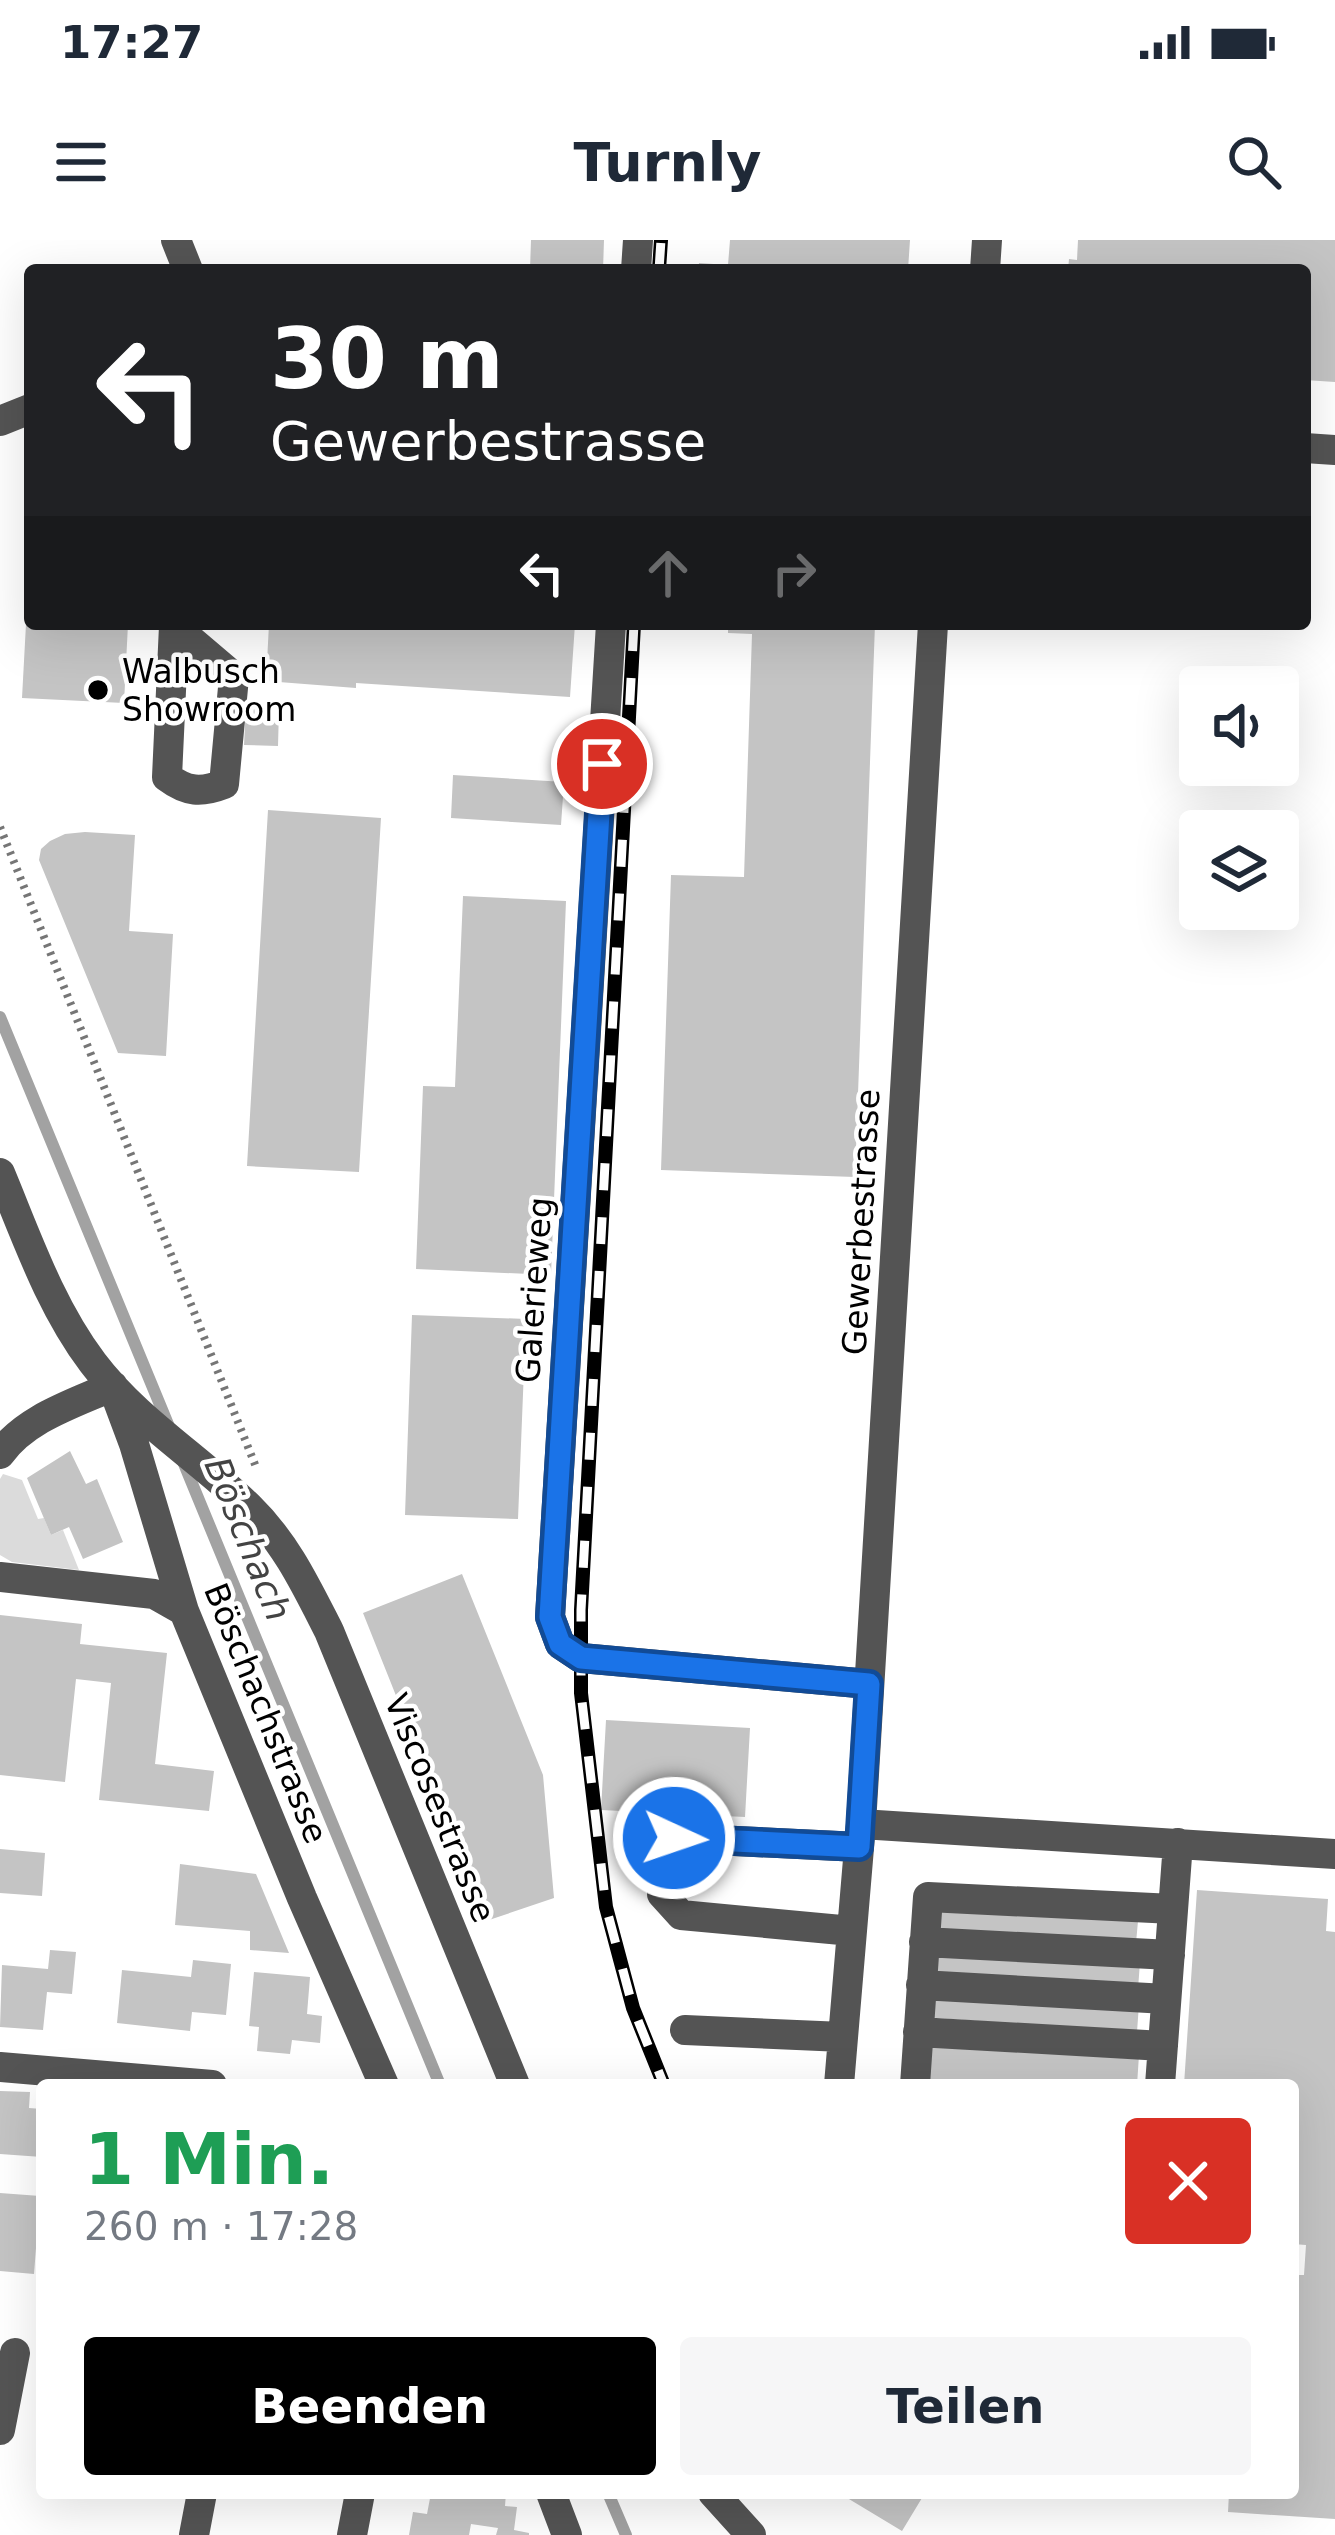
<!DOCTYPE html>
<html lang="de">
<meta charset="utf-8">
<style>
body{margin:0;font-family:"DejaVu Sans",sans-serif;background:#f6f6f7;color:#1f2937;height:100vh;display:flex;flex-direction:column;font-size:45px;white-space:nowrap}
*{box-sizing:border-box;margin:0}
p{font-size:39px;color:#747a83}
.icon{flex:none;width:66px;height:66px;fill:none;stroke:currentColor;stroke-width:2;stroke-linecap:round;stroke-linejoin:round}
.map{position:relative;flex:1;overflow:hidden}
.drawer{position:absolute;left:36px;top:1839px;width:1263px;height:420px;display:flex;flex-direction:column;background:#fff;border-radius:12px;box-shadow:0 12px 48px #0002}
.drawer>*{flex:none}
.guide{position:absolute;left:24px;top:24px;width:1287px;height:366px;border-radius:12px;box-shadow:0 12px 48px #0002;background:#202124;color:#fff;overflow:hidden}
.buttons{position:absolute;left:1179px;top:426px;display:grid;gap:24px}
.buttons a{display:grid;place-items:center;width:120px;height:120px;border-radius:12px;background:#fff;box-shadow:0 12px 48px #0002;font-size:60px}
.pin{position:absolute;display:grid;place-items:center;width:102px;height:102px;color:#fff;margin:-51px;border:6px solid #fff;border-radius:50%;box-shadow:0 3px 12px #0007}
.me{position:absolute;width:132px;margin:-66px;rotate:93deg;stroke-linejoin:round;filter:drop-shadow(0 0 9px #0008)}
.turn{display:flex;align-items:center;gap:42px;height:252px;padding:0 48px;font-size:54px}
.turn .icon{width:156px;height:156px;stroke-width:2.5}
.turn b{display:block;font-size:84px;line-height:102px}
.lanes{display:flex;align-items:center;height:114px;padding:0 48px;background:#0003;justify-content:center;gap:60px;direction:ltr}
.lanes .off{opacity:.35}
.round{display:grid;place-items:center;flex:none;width:126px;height:126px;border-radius:12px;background:#f6f6f7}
.head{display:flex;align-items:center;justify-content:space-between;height:204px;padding:0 48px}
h1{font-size:72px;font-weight:700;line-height:90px;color:#1e9e55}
.action{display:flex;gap:24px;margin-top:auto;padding:24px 48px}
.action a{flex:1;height:138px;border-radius:12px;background:#000;color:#fff;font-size:48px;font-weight:700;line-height:138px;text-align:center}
.action a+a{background:#f6f6f7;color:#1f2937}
.status{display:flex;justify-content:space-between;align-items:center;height:84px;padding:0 60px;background:#fff;direction:ltr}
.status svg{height:33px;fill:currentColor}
header{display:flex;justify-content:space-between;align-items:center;height:156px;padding:0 48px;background:#fff;font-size:54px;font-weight:700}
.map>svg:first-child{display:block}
.green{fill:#dbdbdb}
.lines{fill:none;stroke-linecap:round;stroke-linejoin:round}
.stream{stroke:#a2a2a2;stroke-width:12}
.building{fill:#c4c4c4}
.path{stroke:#767676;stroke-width:8;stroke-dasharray:3 6;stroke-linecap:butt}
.minor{stroke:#545454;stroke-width:30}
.rail-casing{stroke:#000;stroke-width:14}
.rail{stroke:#fff;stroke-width:9;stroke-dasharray:27;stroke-linecap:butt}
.route-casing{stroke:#114b97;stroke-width:30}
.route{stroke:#1a73e8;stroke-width:21}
.poi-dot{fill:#000;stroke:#fff;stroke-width:4.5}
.labels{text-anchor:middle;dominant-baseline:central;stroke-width:9;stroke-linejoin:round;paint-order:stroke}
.poi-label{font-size:33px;fill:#000;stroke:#fff;text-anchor:start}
.street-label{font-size:33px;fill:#000;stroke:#fff}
.water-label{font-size:36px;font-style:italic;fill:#434343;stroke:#fff}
</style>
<div class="status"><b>17:27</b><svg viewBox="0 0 49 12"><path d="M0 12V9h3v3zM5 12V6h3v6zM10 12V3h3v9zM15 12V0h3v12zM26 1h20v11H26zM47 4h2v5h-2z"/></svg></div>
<header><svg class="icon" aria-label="menu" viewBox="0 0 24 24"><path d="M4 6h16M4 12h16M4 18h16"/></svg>Turnly<svg class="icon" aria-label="search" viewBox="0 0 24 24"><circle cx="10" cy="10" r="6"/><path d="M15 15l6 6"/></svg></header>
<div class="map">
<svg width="1335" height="2295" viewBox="0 0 1335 2295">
<rect width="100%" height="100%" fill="#fff"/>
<path class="green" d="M3,1234L22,1240L38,1279L44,1278L51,1295L63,1290L79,1330L12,1322L0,1315V1239Z"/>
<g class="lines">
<path class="stream" d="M0,777L170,1189
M182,1219L440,1845
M608,2253L626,2295"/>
</g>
<path class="building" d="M531,0H604L603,30H530Z
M730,0H910L908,30H698L699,23L728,25Z
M1078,0H1335V142L1305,140V30H1068L1069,19L1077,20Z
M26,384H128L124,463L22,458Z
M269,384H575L570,457L356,443V448L266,441Z
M728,384H875L855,937L661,930L671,635L744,637L752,394L728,393Z
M246,467L279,469L278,506L244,505Z
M453,535L564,542L561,585L451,578Z
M268,570L381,578L359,932L247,926Z
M85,592L135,595L129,691L173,694L166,816L118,813L39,620L41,609L50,601L65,594Z
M463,656L566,661L551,1035L416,1029L423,846L455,847Z
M412,1075L526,1079L518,1279L405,1275Z
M70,1211L86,1244L97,1239L123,1302L83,1319L69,1287L51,1295L27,1238Z
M462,1334L543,1535L554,1658L486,1681L363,1373Z
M0,1375L82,1384L80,1404L167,1413L155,1524L214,1531L209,1571L99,1560L111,1443L76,1439L65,1542L0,1535Z
M606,1480L750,1488L745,1577L601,1570Z
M0,1609L45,1613L42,1656L0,1653Z
M180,1624L256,1634L289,1713L250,1710V1691L175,1685Z
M1197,1650L1328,1659L1326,1691L1335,1692V2279L1228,2272L1229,2253H1293V2035H1304L1306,2005L1293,2004V1845H1184Z
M931,1664L1138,1681L1136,1703L929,1694Z
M925,1707L1140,1722L1138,1749L923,1735Z
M50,1710L76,1712L72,1754L47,1752L43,1790L0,1787L2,1725L48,1729Z
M193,1720L231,1724L226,1775L192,1772L190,1791L117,1783L122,1730L191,1737Z
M254,1732L310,1737L307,1774L322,1776L320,1803L292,1800L290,1814L257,1811L259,1787L249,1786Z
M925,1750L1139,1764L1137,1792L923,1777Z
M930,1804L1139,1815L1137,1845H928Z
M0,1851L30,1852L29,1868L42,1869V1917L0,1914Z
M0,1953L40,1956L34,2034L0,2031Z
M431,2253L484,2259L485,2253H506L505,2266L517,2267L514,2290L529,2293V2295H496L498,2288L471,2284L469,2295H409L413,2272L427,2274Z
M839,2253H925L902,2291Z"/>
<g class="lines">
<path class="path" d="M0,587L256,1227"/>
<path class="minor" d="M176,0L188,30
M636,30L638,0
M985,30L987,0
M0,181L30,169
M1305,208L1335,210
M611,384L550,1377L560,1404L581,1418L869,1444
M174,386L234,437L224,544C201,553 187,552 167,537L174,386V384
M0,933C27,998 50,1066 93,1123C136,1180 199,1218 249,1267C286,1303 306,1346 329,1391L515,1845
M115,1153L134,1204L184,1371L302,1658L384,1845
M0,1214C26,1178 73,1164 113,1146
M0,1337L154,1354L184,1371
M861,1584L1335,1614
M852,1691L681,1675L662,1654L663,1622L674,1598L859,1607
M924,1702L1170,1715
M921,1745L1166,1759
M685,1790L843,1797
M918,1792L1163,1806
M0,1827L212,1845
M839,1845L861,1584L933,384
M915,1845L928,1657L1173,1669
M1160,1845L1178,1603
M0,2190L15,2113
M551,2253L567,2295
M713,2253L751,2295
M194,2295L202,2253
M352,2295L360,2253"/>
<defs>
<path id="rail" d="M659,30L661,0
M634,384L581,1370V1453L606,1667L633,1768L664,1845"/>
</defs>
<use href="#rail" class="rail-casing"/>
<use href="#rail" class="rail"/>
</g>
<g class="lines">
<defs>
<path id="route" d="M602,524L550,1377L560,1404L581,1418L869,1444L859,1607L674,1598"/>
</defs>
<use href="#route" class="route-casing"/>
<use href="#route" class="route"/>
</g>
<circle class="poi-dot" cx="98" cy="450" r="12"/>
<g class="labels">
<g class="poi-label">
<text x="122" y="431">Walbusch<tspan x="122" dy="38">Showroom</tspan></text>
</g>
<g class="street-label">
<text transform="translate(861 982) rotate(-87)">Gewerbestrasse</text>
<text transform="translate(534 1050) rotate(-86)">Galerieweg</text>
<text transform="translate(266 1473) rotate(68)">Böschachstrasse</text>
<text transform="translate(440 1568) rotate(68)">Viscosestrasse</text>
</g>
<g class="water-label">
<text transform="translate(248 1299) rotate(68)">Böschach</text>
</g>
</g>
</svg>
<div class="buttons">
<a><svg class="icon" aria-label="sound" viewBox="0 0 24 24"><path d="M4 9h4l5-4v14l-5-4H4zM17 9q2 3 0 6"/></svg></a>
<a><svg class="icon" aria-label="layers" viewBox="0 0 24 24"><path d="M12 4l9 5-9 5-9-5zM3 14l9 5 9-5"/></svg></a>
</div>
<div class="pin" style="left:602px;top:524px;background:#d93025"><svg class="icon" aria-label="arrive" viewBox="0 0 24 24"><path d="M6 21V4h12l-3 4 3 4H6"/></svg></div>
<svg class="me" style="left:674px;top:1598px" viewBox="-20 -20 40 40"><circle r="17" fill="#1a73e8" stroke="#fff" stroke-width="3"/><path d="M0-11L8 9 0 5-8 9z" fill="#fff"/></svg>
<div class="guide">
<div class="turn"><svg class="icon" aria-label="left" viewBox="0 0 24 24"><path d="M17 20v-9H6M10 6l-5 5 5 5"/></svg><div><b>30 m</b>Gewerbestrasse</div></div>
<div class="lanes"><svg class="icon" aria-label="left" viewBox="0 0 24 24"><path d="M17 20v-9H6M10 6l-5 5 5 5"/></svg><svg class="icon off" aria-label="ahead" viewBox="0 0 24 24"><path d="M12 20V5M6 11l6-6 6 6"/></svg><svg class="icon off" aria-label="right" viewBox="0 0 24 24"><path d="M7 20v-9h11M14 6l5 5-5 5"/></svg></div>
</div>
<section class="drawer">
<div class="head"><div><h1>1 Min.</h1><p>260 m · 17:28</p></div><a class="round" style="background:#d93025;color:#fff"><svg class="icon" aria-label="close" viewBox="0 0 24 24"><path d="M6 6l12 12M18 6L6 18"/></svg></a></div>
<div class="action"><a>Beenden</a><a>Teilen</a></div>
</section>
</div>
